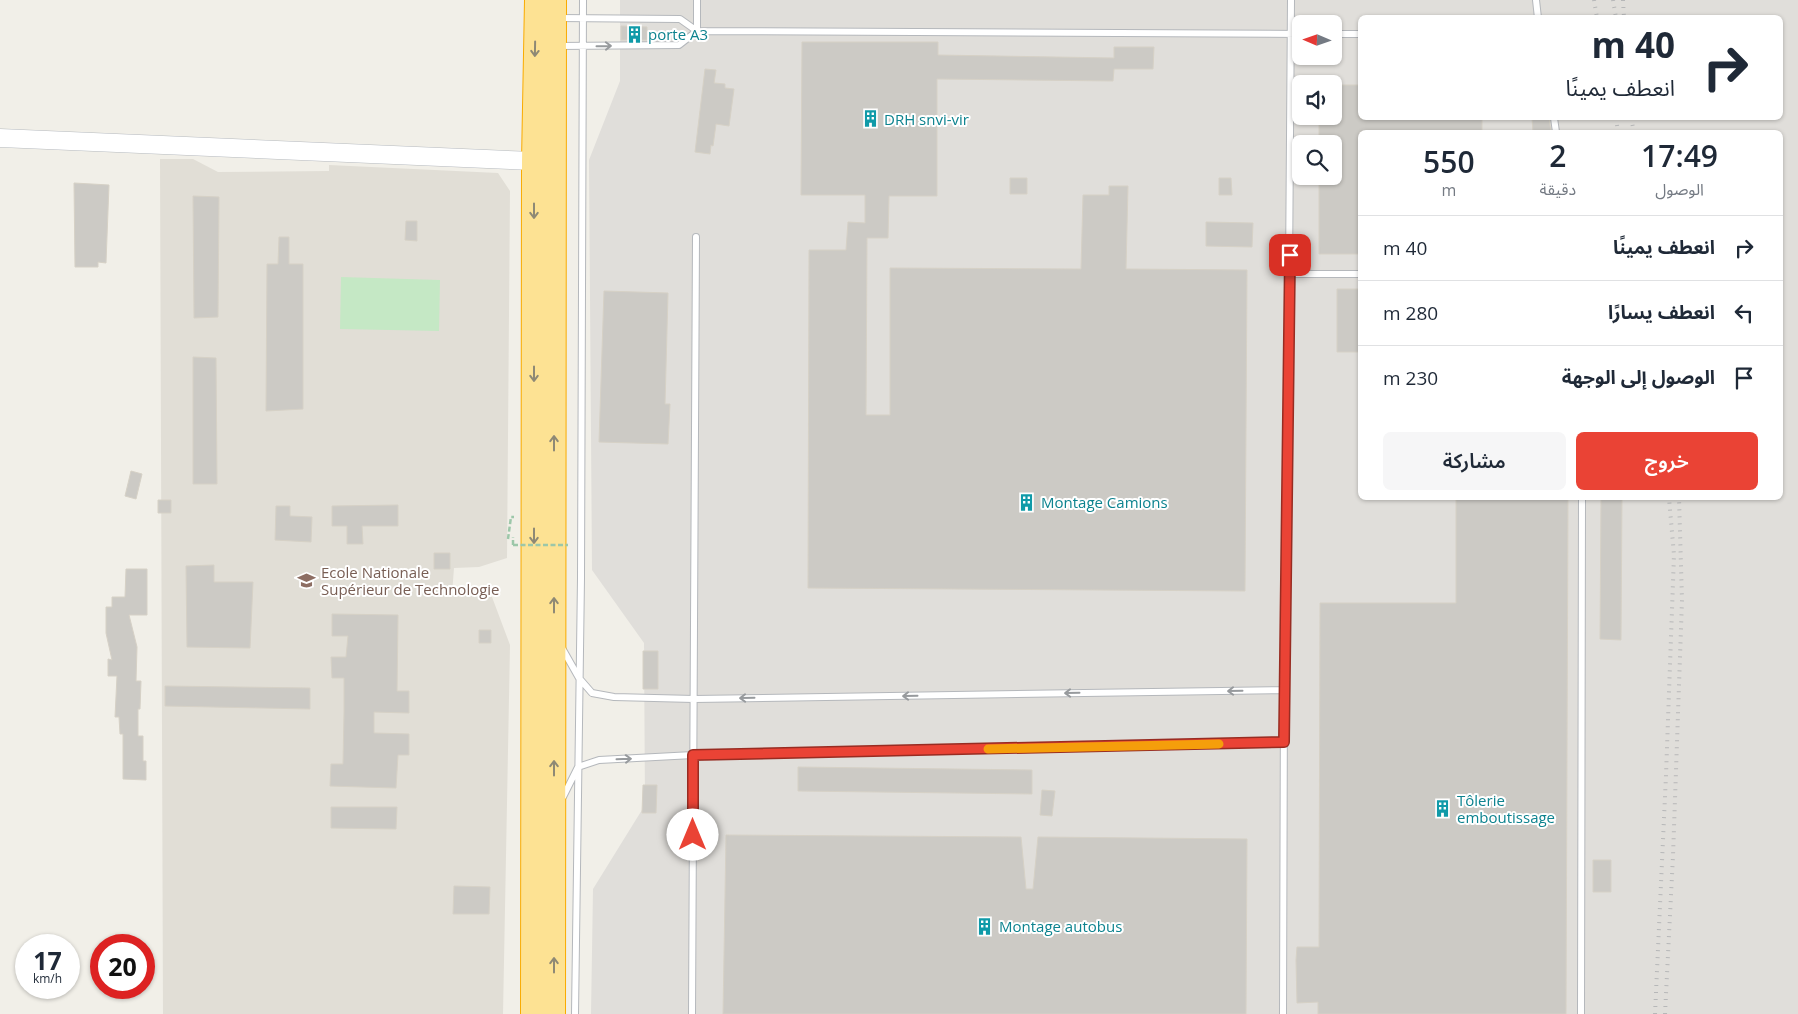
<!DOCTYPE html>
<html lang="ar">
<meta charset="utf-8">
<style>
body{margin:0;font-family:"Open Sans","Noto Sans Arabic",sans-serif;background:#f6f6f7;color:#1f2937;direction:rtl;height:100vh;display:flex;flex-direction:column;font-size:19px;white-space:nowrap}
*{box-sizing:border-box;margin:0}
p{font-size:16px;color:#747a83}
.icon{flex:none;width:28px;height:28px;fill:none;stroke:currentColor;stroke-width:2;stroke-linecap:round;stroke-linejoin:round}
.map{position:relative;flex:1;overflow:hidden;direction:ltr}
.details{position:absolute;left:1358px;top:130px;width:425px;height:370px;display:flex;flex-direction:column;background:#fff;border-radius:8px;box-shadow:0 1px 4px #0004;direction:rtl}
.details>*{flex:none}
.hud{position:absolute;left:1358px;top:15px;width:425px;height:105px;border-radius:8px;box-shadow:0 1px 4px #0004;direction:rtl;background:#fff;color:#1f2937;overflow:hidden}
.needle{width:32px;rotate:272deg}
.fabs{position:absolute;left:1292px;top:15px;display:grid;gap:10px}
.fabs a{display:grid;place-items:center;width:50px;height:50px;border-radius:8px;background:#fff;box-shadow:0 1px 4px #0004;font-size:25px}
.speed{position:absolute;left:15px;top:934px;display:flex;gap:10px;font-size:25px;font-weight:700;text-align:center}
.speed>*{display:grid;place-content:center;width:65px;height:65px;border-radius:50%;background:#fff;box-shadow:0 1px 4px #0004;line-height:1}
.speed small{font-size:12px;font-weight:400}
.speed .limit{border:8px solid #d22;background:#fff;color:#111}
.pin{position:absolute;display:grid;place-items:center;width:42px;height:42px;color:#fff;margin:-21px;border-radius:10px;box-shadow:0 2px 8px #0006}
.me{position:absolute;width:55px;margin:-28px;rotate:0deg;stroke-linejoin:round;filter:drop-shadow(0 0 4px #0008)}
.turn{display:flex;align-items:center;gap:18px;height:105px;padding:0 25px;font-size:22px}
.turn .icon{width:65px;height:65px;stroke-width:2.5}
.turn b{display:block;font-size:35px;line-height:42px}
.eta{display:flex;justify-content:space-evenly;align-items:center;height:85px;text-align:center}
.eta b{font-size:30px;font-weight:600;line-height:35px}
.cta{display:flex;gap:10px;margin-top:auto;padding:10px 25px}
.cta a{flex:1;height:58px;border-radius:8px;background:#ea4335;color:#fff;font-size:20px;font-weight:600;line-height:58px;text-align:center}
.cta a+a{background:#f6f6f7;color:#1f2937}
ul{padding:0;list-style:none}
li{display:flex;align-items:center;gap:15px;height:65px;padding:0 25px;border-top:1px solid #e0e1e3}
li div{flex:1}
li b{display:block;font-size:19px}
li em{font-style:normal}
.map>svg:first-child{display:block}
.industrial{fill:#e0deda;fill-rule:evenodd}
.education{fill:#e1ded6}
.green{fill:#c5e8c5}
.building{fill:#cccac5;stroke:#d6d1c6}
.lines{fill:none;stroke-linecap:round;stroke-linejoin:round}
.lane-casing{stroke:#b5b8bc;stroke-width:8}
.secondary-casing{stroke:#b6babf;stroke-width:19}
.highway-casing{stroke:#f9ab00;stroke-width:24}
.path{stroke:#9cc7a9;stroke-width:2.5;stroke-dasharray:5 2.5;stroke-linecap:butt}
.lane{stroke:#fff;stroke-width:6}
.secondary{stroke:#fff;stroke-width:18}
.highway{stroke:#fde293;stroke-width:22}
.rail{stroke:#b6b7b8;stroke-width:4;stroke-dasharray:1 6;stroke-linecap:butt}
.path-bridge{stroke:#9cc7a9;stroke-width:2.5;stroke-dasharray:5 2.5;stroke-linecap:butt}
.oneway{stroke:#979a9d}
.oneway2{stroke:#8e8975}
.route-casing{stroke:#982c22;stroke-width:12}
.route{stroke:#ea4335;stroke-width:9}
.slow{stroke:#f59e0b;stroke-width:9}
.labels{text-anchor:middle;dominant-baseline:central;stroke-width:4;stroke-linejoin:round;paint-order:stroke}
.culture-label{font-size:15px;fill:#0d838f;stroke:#fff;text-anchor:start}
.education-label{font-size:15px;fill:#785e54;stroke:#fff;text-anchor:start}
</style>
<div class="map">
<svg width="1798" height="1014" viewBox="0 0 1798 1014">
<rect width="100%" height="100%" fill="#f1efe8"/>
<path class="industrial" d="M620,0H1798V1014H591L593,889L645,805L644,643L592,570L589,160L620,81ZM1360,18H1780V118H1360ZM1301,24H1334V56H1301ZM1301,84H1334V116H1301ZM1360,132H1780V498H1360ZM1301,144H1334V176H1301Z"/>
<path class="education" d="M160,159H193L218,172L329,171V165L498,173L510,191L507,558L479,567L454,568L452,594L492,597L510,645L503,1014H163Z"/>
<path class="green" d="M341,277L440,280L439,331L340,329Z"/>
<path class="building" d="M621,26L647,27V40H621Z
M802,42H938V55L1114,58V47H1154L1153,69H1114L1113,81L937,79V196H889L888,238H867L866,415H890V268L1081,269L1083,195H1109V186H1128L1126,269L1247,270L1245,591L808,588L809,250H846L848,222L865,223V195H801Z
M705,69L716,70L714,83L725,84V88L734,89L729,126L716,124L713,146L711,145L710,154L695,152Z
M1334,85H1360V118H1482V132H1360V254H1319V176H1334V144H1319V116H1334Z
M1532,118H1549L1551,132H1533Z
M1010,178H1027V194H1010Z
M1219,178H1231L1232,195H1219Z
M74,183L109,185L106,263L98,262V267H75Z
M193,196L219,197L218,317L194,318Z
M406,221H417V241L405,240Z
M1206,222L1253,223L1252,247L1206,246Z
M279,237H289V264H303V409L266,411L267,264H278Z
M1337,289H1360V352H1337Z
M604,291L668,293L665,404H670L668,444L599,442Z
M193,357L216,358L217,484H193Z
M131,471L142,474L136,499L125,496Z
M1456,498H1568L1566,1014H1318V1002L1297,1003L1296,960L1297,947H1319L1320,603H1456Z
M1601,498H1622L1621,640L1600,639Z
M158,500H171V513H158Z
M398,505V526H362L363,544H347V526H332V506Z
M276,506H290V516L312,517L311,542L275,540Z
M434,553H450V569H434Z
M214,565V582H253L250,648L187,647L186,566Z
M126,569H147V615H129L137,647L136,681H141L140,709H138V736H143V761H146V780L123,779V734H120L119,717H115L117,676H108V659L112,660L106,633V607H112V597H125Z
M332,614L398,615L397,691H409V713L374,712V733L409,734V755H398L396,788L330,786L331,764H343L344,712V678H332L331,657H346L348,636H332Z
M479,630H491V643H479Z
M643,651H658V689H643Z
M165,686L310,688V709L165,706Z
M798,767L1032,770V794L798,791Z
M643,785H657L656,813H642Z
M1042,790L1055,791L1052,816L1040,815Z
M331,807H397L396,829L331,828Z
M726,835L1021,837L1026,889H1033L1038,837L1247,839L1246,1014H723Z
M1593,860H1611V892H1593Z
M454,886L490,887L489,914H453Z"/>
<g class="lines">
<defs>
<path id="lane" d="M1536,0L1538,18
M559,18L680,19L697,31L1301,34
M697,31V0
M1334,34H1360
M558,46L679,45L697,31
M1554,118L1556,132
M1289,274H1360
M562,648L579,678L592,693L614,697L694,699L1284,690
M563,797L578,767L599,760L693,755L1284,742
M575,1014L581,578L583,0
M692,1014L696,237
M1283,1014L1284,690L1289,274L1291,0
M1581,1014L1582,498"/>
<path id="secondary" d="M0,138L533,161"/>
<path id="highway" d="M532,1014L533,161L536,0
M554,1014L555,0"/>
</defs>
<use href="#lane" class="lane-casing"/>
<use href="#secondary" class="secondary-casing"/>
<use href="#highway" class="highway-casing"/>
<path class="path" d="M508,539L511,517H514
M513,545V537"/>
<use href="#lane" class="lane"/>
<use href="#secondary" class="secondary"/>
<use href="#highway" class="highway"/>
<path class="rail" d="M1594,0L1597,18
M1613,0L1616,18
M1623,0L1624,18
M1616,118L1618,132
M1631,118L1634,132
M1655,1014L1666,775L1674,555L1669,498
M1665,1014L1673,856L1682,600L1679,498"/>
<path class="path-bridge" d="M513,545H568"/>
</g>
<defs><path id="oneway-shaft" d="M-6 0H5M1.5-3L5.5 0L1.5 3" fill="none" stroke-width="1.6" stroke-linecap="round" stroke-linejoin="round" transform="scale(1.25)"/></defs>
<g class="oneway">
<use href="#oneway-shaft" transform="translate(604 46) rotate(-1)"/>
<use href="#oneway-shaft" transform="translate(1235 691) rotate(179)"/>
<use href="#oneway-shaft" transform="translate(1072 693) rotate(179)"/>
<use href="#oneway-shaft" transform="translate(910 696) rotate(179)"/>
<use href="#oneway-shaft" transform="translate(747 698) rotate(179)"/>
<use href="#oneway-shaft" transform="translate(624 759) rotate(-2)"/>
</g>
<g class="oneway2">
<use href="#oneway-shaft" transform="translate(535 49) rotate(91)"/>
<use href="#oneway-shaft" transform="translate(534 211) rotate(90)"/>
<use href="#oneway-shaft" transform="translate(534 374) rotate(90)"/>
<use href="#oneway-shaft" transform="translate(554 443) rotate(-90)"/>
<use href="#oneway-shaft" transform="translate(534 536) rotate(90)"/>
<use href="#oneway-shaft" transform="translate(554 605) rotate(-90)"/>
<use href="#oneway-shaft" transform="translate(554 768) rotate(-90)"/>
<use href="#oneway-shaft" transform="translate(554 965) rotate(-90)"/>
</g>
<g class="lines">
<defs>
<path id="route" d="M693,835V755L1284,742L1290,255"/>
</defs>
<use href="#route" class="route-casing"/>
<use href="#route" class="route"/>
<path class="slow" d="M988,749L1219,744"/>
</g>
<defs>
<symbol id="building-bare" viewBox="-9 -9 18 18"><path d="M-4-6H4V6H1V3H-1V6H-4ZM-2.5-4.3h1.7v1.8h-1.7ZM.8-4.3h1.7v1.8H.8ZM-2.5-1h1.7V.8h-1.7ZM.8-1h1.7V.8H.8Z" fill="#0f9aa8" stroke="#fff" stroke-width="2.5" paint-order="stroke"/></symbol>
<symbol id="university-bare" viewBox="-9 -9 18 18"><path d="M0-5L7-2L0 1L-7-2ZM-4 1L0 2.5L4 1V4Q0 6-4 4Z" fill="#8d6e63" stroke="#fff" stroke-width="2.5" paint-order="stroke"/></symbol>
</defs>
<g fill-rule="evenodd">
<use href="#building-bare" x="622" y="22" width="25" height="25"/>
<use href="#building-bare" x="858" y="106" width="25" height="25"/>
<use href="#building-bare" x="1014" y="490" width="25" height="25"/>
<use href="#university-bare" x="294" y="568" width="25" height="25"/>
<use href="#building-bare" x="1430" y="796" width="25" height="25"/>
<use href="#building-bare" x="972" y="914" width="25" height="25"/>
</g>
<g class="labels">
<g class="culture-label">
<text x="648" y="34">porte A3</text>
<text x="884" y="119">DRH snvi-vir</text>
<text x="1041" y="502">Montage Camions</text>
<text x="1457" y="800">Tôlerie<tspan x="1457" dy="17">emboutissage</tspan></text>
<text x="999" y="926">Montage autobus</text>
</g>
<g class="education-label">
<text x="321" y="572">Ecole Nationale<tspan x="321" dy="17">Supérieur de Technologie</tspan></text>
</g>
</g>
</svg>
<div class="fabs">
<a><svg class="needle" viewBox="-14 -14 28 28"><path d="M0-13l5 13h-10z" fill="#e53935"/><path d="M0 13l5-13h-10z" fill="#747a83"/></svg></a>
<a><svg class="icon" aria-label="sound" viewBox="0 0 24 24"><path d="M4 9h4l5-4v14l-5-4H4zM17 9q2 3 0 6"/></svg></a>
<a><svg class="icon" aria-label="search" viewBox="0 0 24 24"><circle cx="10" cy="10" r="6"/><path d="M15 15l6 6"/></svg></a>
</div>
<div class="speed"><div>17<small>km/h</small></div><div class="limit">20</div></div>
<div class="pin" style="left:1290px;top:255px;background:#d93025"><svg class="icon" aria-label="arrive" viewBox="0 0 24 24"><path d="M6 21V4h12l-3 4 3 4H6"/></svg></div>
<svg class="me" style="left:693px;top:835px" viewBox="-20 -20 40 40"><circle r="19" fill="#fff"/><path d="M0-13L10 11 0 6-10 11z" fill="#ea4335"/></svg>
<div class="hud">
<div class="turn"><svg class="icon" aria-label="right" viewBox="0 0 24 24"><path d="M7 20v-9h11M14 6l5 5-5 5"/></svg><div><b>40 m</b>انعطف يمينًا</div></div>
</div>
<section class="details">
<div class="eta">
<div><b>17:49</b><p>الوصول</p></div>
<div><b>2</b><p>دقيقة</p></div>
<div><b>550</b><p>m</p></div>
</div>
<ul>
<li><svg class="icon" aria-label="right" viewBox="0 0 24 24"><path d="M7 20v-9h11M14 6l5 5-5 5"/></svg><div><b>انعطف يمينًا</b></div><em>40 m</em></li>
<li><svg class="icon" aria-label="left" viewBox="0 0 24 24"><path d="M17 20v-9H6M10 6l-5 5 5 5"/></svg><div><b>انعطف يسارًا</b></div><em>280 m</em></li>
<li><svg class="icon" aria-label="arrive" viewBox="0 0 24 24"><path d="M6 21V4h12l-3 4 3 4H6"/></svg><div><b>الوصول إلى الوجهة</b></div><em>230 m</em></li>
</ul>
<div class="cta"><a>خروج</a><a>مشاركة</a></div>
</section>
</div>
